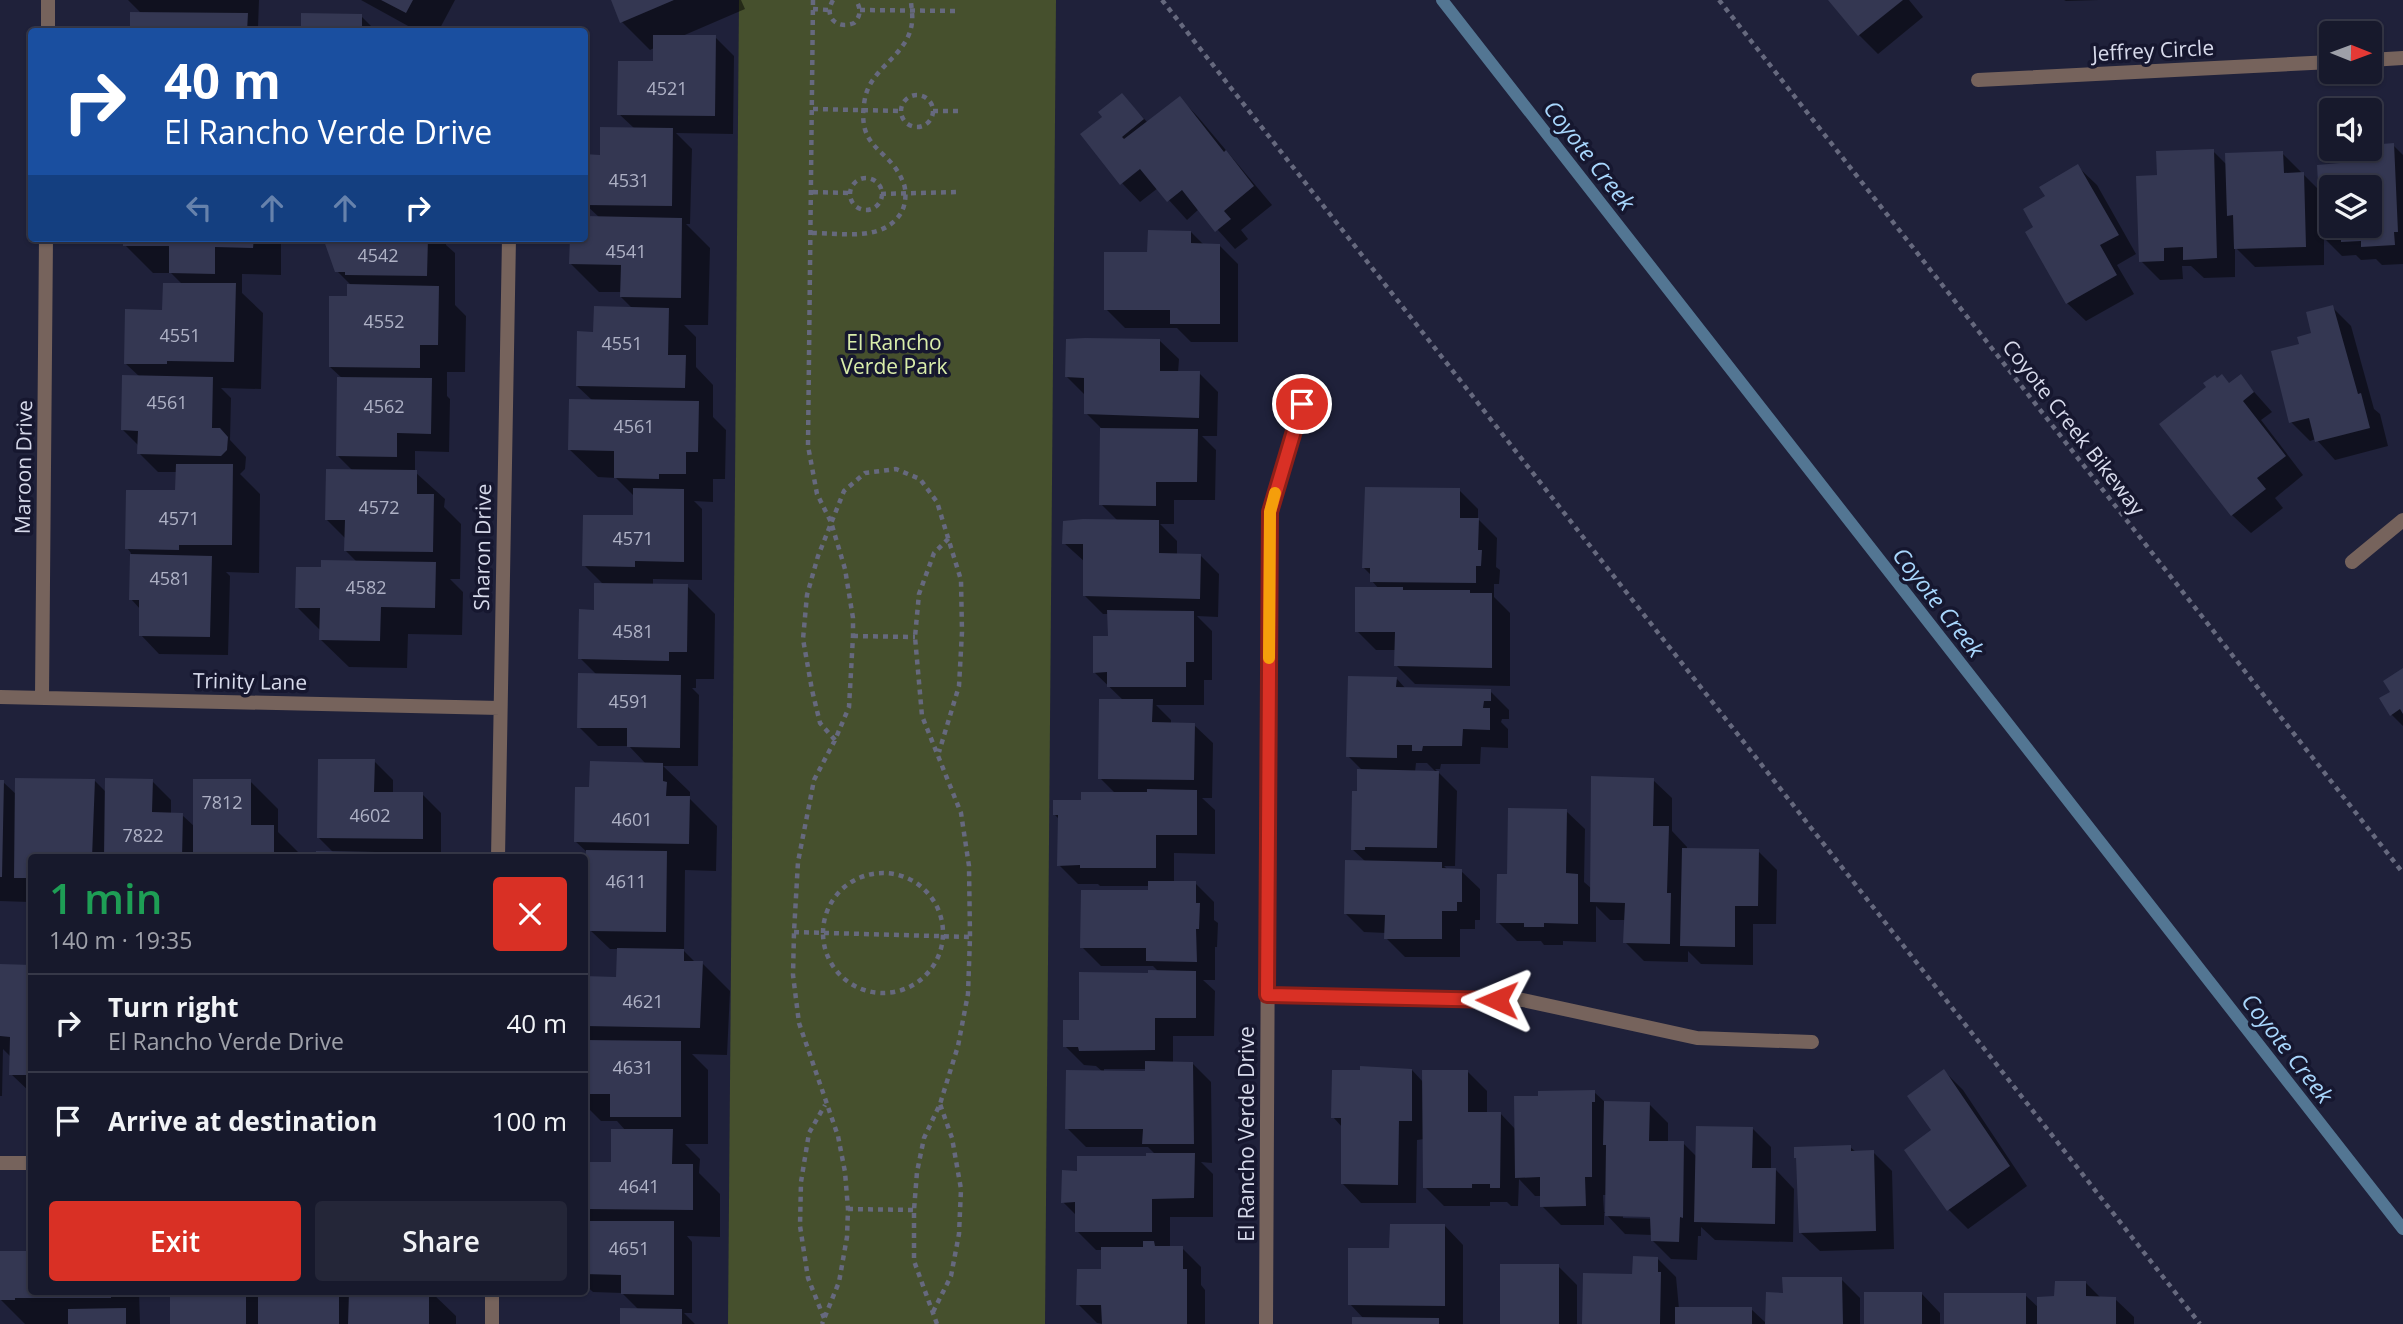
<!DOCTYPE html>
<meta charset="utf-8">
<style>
body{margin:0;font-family:"Open Sans",sans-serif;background:#242638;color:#f1f3f6;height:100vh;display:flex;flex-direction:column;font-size:26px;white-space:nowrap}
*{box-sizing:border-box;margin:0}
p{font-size:23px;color:#9ea0a9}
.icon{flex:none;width:38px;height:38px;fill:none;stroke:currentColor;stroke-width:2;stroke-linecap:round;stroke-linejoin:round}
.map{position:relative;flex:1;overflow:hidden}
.panel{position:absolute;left:28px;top:854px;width:560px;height:441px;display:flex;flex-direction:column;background:#17192c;border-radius:7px;box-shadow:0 2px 5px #0004,0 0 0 2px #363848}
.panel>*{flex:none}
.banner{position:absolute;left:28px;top:28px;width:560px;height:214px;border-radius:7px;box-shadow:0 2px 5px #0004,0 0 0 2px #363848;background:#1a4fa0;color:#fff;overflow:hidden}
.needle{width:46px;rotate:91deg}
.tools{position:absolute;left:2319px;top:21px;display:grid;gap:14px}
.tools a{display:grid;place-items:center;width:63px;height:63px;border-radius:7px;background:#17192c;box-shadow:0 2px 5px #0004,0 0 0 2px #363848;font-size:35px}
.pin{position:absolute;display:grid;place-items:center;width:60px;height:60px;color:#fff;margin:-30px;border:4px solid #fff;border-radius:50%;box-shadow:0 2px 7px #0007}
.me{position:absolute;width:77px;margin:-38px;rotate:271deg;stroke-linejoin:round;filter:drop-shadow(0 0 5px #0008)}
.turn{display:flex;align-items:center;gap:24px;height:147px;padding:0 21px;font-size:32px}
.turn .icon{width:91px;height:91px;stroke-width:2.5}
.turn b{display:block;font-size:49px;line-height:60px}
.lanes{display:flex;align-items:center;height:66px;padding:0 21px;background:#0003;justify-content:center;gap:35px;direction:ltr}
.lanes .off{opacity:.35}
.round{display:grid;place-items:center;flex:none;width:74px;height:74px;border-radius:7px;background:#242638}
.headline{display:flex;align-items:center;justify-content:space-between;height:119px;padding:0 21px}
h1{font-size:42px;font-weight:600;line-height:52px;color:#1e9e55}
.primary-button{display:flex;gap:14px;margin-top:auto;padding:14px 21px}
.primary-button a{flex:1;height:80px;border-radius:7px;background:#d93025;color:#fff;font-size:28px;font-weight:600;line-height:80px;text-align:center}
.primary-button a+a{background:#242638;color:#f1f3f6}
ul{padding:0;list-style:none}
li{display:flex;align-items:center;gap:21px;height:98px;padding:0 21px;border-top:2px solid #363848}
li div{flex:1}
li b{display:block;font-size:26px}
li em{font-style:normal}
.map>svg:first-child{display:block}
.green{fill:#46502d}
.shadow{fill:#0007;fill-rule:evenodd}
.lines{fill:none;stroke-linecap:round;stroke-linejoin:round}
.stream{stroke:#537693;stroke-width:12}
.building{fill:#343752;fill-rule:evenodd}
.path{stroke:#66697e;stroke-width:4.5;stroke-dasharray:5 5;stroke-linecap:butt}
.minor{stroke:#76635c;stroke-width:14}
.route-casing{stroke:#8d1f18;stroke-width:18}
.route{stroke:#d93025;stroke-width:12}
.slow{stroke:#f59e0b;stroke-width:12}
.labels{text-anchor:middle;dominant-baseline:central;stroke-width:7;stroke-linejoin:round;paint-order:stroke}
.number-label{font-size:18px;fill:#aeb1c5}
.street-label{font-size:21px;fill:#d7daeb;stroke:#16172f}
.park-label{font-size:21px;fill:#d9edaa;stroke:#16172f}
.water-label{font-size:23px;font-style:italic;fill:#a8d6fc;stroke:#16172f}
</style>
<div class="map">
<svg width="2403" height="1324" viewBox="0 0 2403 1324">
<rect width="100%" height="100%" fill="#1f213a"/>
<path class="green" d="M739,0H1056L1045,1324H728Z"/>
<path class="shadow" d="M128,0H259L258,27L263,32H131L142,14Z
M361,0H455L438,32H419Z
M612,0H741L745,9L680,37H715L734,56L733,134L676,133L692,149L690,224H686L710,248L708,325H684L696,337V367L713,385V417L726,430L725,479H713V502L694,501L702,509V580L653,579V585L687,586L715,614L714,679H696V688H692L699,695L698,766H663L690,792V799L717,826L716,871L685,870L684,951L696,963H702L730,991L727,1055L692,1054L708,1070V1144H685L700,1159L699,1173L720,1194V1237L687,1236L692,1242V1313H684L695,1324H622L639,1310L622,1293L593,1292L584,1284V1164H613L626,1131L617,1121H601L584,1104V1042H588L584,1038V978H618L619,949H610L591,931V914L584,907V859H588V853L575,841L591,789L646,764L629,746H598L579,727L597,675L580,658L604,585L584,565L635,517V497L616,478L598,477L570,450L593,401L577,386L595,333L633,309L621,297L622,292H599L571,264V238H584L600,218L585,204L635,129L619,114L655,63L654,48L650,50L622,22Z
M1830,0H1909L1923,17L1878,54L1859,35Z
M2064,0H2099L2066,1Z
M361,16L377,32H302Z
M1122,95L1148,123L1180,98L1198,117L1272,205L1241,230L1248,239L1235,249L1199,209L1187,220L1158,188L1140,202L1122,183L1105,117Z
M2393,145L2403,155V264L2382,265L2376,259L2361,260L2356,255L2342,256L2324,238V265L2255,267L2235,247V277L2204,278L2191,266H2182L2183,279L2160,280L2141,261L2213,151L2227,165L2282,153L2320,191L2356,151V149ZM2331,187H2370V226H2331Z
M2078,167L2097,185L2136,254L2117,265L2134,294L2086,321L2067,303L2035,228L2047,196Z
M1191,232L1204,245H1219L1238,264V342H1191L1177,328H1125L1106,309Z
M125,238H281V275L242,274V293L263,313L261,389L221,388L231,398L230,440L246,457L245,469L240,474L260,494L259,573L226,572L230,576L228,655L159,654L141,635V610L131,599V553L127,548L177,492V472H158L139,453V446L123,430L140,377L126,364L183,285L171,273H153L125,245Z
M325,238H446V245L455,253V305L466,316L465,372H447V396L450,399L449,452L415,451V472L445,499L444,507L461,524L460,579H450L463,592L462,635L408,634L407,668L349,667L321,640V631L297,607L322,569L358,563L346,551V539L326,519L353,471L338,456L343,379L330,367L352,286L337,271Z
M2332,307L2351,326L2374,409L2380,414L2388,446L2335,460L2316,439L2310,441L2291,422L2301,346L2313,335Z
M1160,341L1179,359L1178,373H1199L1218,392L1217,436H1202L1216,450L1215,500H1174V524H1160L1177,541V555H1200L1219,574L1218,617L1197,616L1212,631V680H1204V705H1156L1171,720V724L1194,725L1213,743L1212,798H1202L1215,810V854L1174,853V883H1195L1214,902V920L1218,923L1217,947H1215V980H1203L1215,991L1214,1036H1173V1063H1192L1211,1082L1212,1163L1201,1162L1213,1174V1217H1170V1248H1182L1201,1267V1285L1205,1290V1324H1104L1097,1323L1078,1304L1102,1270L1103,1250H1096L1077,1231V1216L1063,1202L1078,1172L1079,1157L1157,1156L1148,1147H1086L1067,1128L1103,1072L1096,1066L1084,1065L1065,1046L1080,1022L1160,973L1153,966H1101L1082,947L1149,892V886H1100L1098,884H1078L1059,865V819L1055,815L1083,802L1115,793L1100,778L1124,701L1094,672L1109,638V614H1103L1084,595L1085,562L1064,543L1119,522L1101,504L1102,429L1086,413V396L1067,377ZM1104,1069H1147V1072H1104Z
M2240,376L2272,412L2261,420L2303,475L2275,498L2283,508L2251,533L2232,515L2230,384Z
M1459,490L1478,509V519L1497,538L1496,567L1500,570L1499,584H1494V597L1510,613V686L1415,684L1396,665V650H1376L1357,631L1379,589L1372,581V576L1363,567Z
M2403,670V726L2391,714L2392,692Z
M1397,679L1406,689L1490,691L1509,710V719H1502L1501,722L1508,729V748L1481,747L1480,764H1441L1440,769H1435L1457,791L1455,866H1444L1448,870L1461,871L1480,889V920H1475V929H1460V957H1405L1386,938V933L1364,932L1345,913L1366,862L1352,849L1363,771L1348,756ZM1416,763H1427L1436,772H1415Z
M374,761L393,780V794H422L441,813V857L317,858L334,853L319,838Z
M1653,780L1672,798V831L1687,847V850L1758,851L1777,870L1776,924H1753V965L1701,964L1688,951V962L1644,961L1625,942L1626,920H1610L1596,906V942L1563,941V945H1544L1541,941H1517L1498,922L1509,876L1566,811L1585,829L1584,882L1592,889Z
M95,781L107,793L152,781L171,800V814L182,815L195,827L250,781L278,809V832L301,855V858H32L29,902L0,901V782H3L17,795Z
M0,966H32V1094L11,1074L12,1058L3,1049L2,1096H0Z
M1412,1070L1423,1082L1468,1072L1487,1091V1113H1500L1516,1130L1594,1092L1606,1103L1649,1104L1668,1123V1143H1683L1697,1157L1752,1128L1771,1147V1170H1776L1794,1189L1793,1242L1715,1240L1701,1227V1236H1698L1697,1260L1671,1259L1652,1240V1235L1625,1234L1604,1212V1225H1561L1542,1206V1196H1535L1519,1179L1518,1206H1511L1507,1202H1490V1206H1444L1425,1187L1424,1139L1417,1140L1416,1203H1361L1343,1184V1128L1333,1117ZM1603,1195H1607V1212H1604ZM1623,1215H1659V1219L1623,1218Z
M1944,1071L1963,1090L2027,1186L1968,1229L1949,1210L1906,1150L1933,1130Z
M1850,1147L1856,1152H1873L1892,1171L1894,1249L1820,1251L1801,1233Z
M1445,1226L1463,1245V1324H1354L1364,1319L1350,1304L1391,1250Z
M1658,1259L1676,1277L1679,1309H1751L1767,1324H1584L1634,1276Z
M1558,1266L1577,1285V1324H1502Z
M1841,1279L1860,1298V1324H1767L1784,1294Z
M2086,1283L2101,1298L2115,1299L2134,1317V1324H1946L2025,1295L2039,1308Z
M32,1292H139L140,1324H25L0,1299Z
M172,1292H431L456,1316V1324H171Z
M1922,1294L1940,1313V1324H1866Z"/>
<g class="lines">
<path class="stream" d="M1442,0L2403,1229"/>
</g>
<path class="building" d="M381,0H413L406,13Z
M611,0H674L620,23Z
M1828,0H1903L1858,36Z
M130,12L248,13L247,32H130Z
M301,13L362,14V32H301Z
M653,35H716L715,116L617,115L618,61H653Z
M1122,93L1144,119L1122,137L1124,139L1180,96L1224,152L1226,150L1254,186L1224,211L1231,219L1215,232L1182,190L1167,202L1140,169L1120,185L1080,134L1102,117L1098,112Z
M600,127L673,128L672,206L584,205V154L600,155Z
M2394,143L2398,232H2394L2395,245L2361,247V241L2341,242V237L2321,238L2317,165L2340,163V150L2370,149V145ZM2331,187H2370V226H2331Z
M2214,149L2217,258L2183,260V247L2164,248V261L2139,262L2136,176L2157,175L2156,151Z
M2283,151L2284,173L2304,172L2306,247L2234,249L2233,215L2227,216L2225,153Z
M2078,164L2119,235L2100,245L2117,275L2066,304L2025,232L2033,227L2023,209L2045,196L2039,187Z
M584,216L682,218L681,298L620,297L621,265L569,264L570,238H584Z
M1148,230L1191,231V243L1220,244V324H1170V310H1104V252H1147Z
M123,238H254L253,248L215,247V274L169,273V246H123Z
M323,238H428L427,276L345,275V272H335Z
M163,283H236L234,362L167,361V364H124L125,309L162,310Z
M347,284L439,286L438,345H420V368L329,367V296H347Z
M2333,305L2358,394L2361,393L2370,428L2315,442L2309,418L2289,423L2271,351L2299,344L2297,337L2311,333L2306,312Z
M594,306L669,308L668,355H686L685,388L576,386L577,331L593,332Z
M1085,338L1160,339V371H1200L1199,418L1084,414V378L1065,377L1066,339Z
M2222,374L2229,383L2241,374L2254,392L2243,401L2286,456L2257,478L2266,489L2231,516L2159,424L2206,387L2203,383L2215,375L2217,378Z
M122,375L213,377L212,428H220L228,437L227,450L221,456L137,454L138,431L121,430Z
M337,377L432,378L431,434L397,433V457L336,456Z
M569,399L699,401L698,452H686V474H659V479L614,478V451L568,450Z
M1100,428L1198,429L1197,482H1156V506L1099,505Z
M176,464H233L232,545H179V550L125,549L126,490H175Z
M326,469L417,470V494H434L433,552L344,551L345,520H325Z
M1365,487L1460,488V518H1479L1478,550H1482L1481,566H1476V583L1370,582V568H1362Z
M633,488L684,489V562L635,561V567L582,566L583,515H633Z
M1083,519L1159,520V553L1201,554L1200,599L1083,596V544H1062L1063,521Z
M130,554L212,556L210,637L139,636V600H129Z
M321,560L436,562L435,608L381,607L380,641L319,640L320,608H295L296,567H321Z
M594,583L688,584L687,652H669V661L578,659L579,609L594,610Z
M1355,587H1403V590H1470V593H1492V668L1394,666L1395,632H1355Z
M1107,610L1194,611V662H1186V687H1107V672L1093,673V636H1108Z
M2403,668V714L2400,709L2390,716L2379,698L2390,692L2383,681Z
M578,673L681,675L680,748L627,747V728H577Z
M1348,676L1397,677L1396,687L1491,689V701H1484L1483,708H1490V730L1463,729L1462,746H1423L1422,751H1412V745H1397V758L1346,757Z
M1099,699H1153L1152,722L1195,723L1194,780L1098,779Z
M318,759H375L374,792H423V839L317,838Z
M590,761L663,763V781L667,782L666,796H690L689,844L574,842L575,787H589Z
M1357,769L1439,771L1437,848L1365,847V850H1351L1352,791H1357Z
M1591,776L1654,778L1653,826H1669L1667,893H1671L1670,944L1623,943L1625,903L1590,902Z
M15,778L95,779L92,858H32V878H14Z
M105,778L153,779L152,812L183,813L182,858H104Z
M193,779H251V825H274V858H193Z
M0,780H4L2,877H0Z
M1147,789L1197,790V835H1156V868H1080V865L1057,866L1058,815H1053V800H1081V792H1147Z
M1508,808L1567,809L1566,873L1578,874V924L1544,923V927H1524V923H1496L1497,874H1507Z
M1682,848L1759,849L1758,906H1735V947L1680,946Z
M586,850L667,851L666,932L589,931L590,904H584Z
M316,851L376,852V858H315Z
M1345,860L1442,862V868L1462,869V902H1457V911H1442V939H1384L1385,915L1344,914Z
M1148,881H1196V903H1200L1199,929H1196L1197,962L1146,961V948H1080L1081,890H1148Z
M617,948L684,949V961H703L700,1028L584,1026V976L616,977Z
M0,964L32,965V1075H9L10,1037L0,1036Z
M1148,970L1196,971V1018H1155V1050L1079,1051L1078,1047H1063V1020H1079V972L1148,973Z
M584,1040L681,1041V1117H610V1094H584Z
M1145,1061L1193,1062L1194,1144H1142L1143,1129H1065L1066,1070L1145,1071Z
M1360,1066L1412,1069V1121H1399L1398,1185L1341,1184V1118H1331L1332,1070H1360Z
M1944,1069L2010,1166L1947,1211L1904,1150L1931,1130L1907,1096Z
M1422,1070H1468V1112H1501L1500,1188H1490V1184H1472V1188H1423Z
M1595,1090V1102H1592V1177H1585L1586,1206L1540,1207V1177L1515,1178L1514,1096H1538V1091Z
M1604,1101L1650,1102L1649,1141H1684L1683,1218L1680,1217L1679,1242L1651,1241L1650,1217L1605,1216L1606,1145H1603Z
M1696,1126L1753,1127L1752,1168H1776L1775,1224L1694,1222Z
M611,1129H673L672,1164H693V1210L584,1209V1162H611Z
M1851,1145V1151L1874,1150L1876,1231L1799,1233L1796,1158H1794V1147Z
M1146,1153H1195L1194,1198L1152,1199V1232H1075V1202L1061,1203L1062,1170L1077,1171V1156H1146Z
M584,1221H674V1295L621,1294V1275L584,1274Z
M1390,1224H1445V1306L1348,1305V1248H1389Z
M1143,1241H1154L1155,1246H1183V1269H1187V1324H1102L1101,1305H1076L1077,1269H1101V1247H1143Z
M0,1251H32V1292H111V1298H15V1300H0Z
M1633,1256L1658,1257V1272H1661L1660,1324H1582L1583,1273L1632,1274Z
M1500,1264H1559V1324H1500Z
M1782,1277H1842L1843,1324H1765L1766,1292L1783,1293Z
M2055,1281H2086V1296L2116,1297V1324H2037V1297L2054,1296Z
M170,1292H246V1324H170Z
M258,1292H339V1324H258Z
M349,1292H429V1324H348Z
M1864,1292H1922V1324H1864Z
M1944,1293H2026V1324H1944Z
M1675,1307H1752V1324H1675Z
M126,1308V1324H68V1309Z
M620,1308L682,1309V1324H620Z
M1352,1317L1439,1318V1324H1352Z"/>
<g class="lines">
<path class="path" d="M813,0L808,446L817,494L831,522L845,569L853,618V636L849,707L835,740L814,780L798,862L794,932L793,975L799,1023L838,1136L845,1172L848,1209L847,1237L839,1282L822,1324
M833,0C823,17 837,30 854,23C861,16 861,9 856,0
M1162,0L2200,1324
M1719,0L2403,873
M813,9L829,10
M860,10L959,11
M901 111a16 16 0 1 1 32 0a16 16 0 1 1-32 0Z
M813,109L901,111
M933,111H958
M850 194a16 16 0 1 1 32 0a16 16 0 1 1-32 0Z
M813,192L850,193
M881,194L957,192
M812,233C842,233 883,242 901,213C906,205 907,190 903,182C889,146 855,151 865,98C871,67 909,55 912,22C913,15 911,7 911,0
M853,636L915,637
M835,740L820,723L812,690L803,639L807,595L818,556L844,491L865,473L896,469L920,479L937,502L961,580L962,632L959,686L939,752
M823 933a60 60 0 1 1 120 0a60 60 0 1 1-120 0Z
M794,932L970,937
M848,1209L914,1210
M933,1312L951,1276L959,1234L961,1189L952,1138L940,1104
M824,1318L808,1278L800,1226L801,1182L809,1133L825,1105
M937,1324L914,1261V1210L917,1172L924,1138L940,1104L958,1046L968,994L970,937L969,866L961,813L922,716L915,637L919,594L934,553L949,538"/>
<path class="minor" d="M48,32V0
M2370,60L2403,58
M1978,80L2331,62
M2352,562L2403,520
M0,697L500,708
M42,697L46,238
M498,858L509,238
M1267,995L1523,1000L1697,1038L1812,1042
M0,1163H32
M492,1324V1292
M1266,1324L1270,512L1302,404"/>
</g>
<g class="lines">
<defs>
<path id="route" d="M1302,404L1270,512L1267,995L1497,1000"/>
</defs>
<use href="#route" class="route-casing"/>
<use href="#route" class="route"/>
<path class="slow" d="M1269,658L1270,512L1275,493"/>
</g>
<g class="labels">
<g class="number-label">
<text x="667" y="88">4521</text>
<text x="629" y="180">4531</text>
<text x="626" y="251">4541</text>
<text x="378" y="255">4542</text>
<text x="384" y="321">4552</text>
<text x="180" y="335">4551</text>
<text x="622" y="343">4551</text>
<text x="167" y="402">4561</text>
<text x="384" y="406">4562</text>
<text x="634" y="426">4561</text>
<text x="379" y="507">4572</text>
<text x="179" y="518">4571</text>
<text x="633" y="538">4571</text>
<text x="170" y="578">4581</text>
<text x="366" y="587">4582</text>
<text x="633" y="631">4581</text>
<text x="629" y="701">4591</text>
<text x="222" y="802">7812</text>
<text x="370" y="815">4602</text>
<text x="632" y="819">4601</text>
<text x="143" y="835">7822</text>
<text x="626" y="881">4611</text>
<text x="643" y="1001">4621</text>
<text x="633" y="1067">4631</text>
<text x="639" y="1186">4641</text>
<text x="629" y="1248">4651</text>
</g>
<g class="street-label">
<text transform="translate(2153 50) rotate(-3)">Jeffrey Circle</text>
<text transform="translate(2074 427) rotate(52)">Coyote Creek Bikeway</text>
<text transform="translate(23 467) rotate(-89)">Maroon Drive</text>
<text transform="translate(482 547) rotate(-89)">Sharon Drive</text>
<text transform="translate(250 681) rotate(1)">Trinity Lane</text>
<text transform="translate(1246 1134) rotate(-90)">El Rancho Verde Drive</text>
</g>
<g class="park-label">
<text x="894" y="342">El Rancho<tspan x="894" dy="24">Verde Park</tspan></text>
</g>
<g class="water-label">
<text transform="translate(1590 155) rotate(52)">Coyote Creek</text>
<text transform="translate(1939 602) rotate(52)">Coyote Creek</text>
<text transform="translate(2288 1048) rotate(52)">Coyote Creek</text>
</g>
</g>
</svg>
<div class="tools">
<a><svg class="needle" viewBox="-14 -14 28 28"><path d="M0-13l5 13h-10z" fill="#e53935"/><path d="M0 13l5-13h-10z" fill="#9ea0a9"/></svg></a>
<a><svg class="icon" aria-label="sound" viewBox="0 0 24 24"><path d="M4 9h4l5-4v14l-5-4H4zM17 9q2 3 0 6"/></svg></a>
<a><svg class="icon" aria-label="layers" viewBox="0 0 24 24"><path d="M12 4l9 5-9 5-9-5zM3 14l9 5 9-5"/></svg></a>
</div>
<div class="pin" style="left:1302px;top:404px;background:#d93025"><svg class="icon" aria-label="arrive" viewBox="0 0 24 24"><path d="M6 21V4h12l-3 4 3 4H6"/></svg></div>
<svg class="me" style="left:1497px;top:1000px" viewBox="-20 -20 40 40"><path d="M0-17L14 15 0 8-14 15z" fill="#d93025" stroke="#fff" stroke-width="4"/></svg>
<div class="banner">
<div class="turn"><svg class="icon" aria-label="right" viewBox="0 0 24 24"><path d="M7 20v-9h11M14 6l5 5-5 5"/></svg><div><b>40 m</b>El Rancho Verde Drive</div></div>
<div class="lanes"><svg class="icon off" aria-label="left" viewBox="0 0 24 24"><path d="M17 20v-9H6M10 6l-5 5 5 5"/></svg><svg class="icon off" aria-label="ahead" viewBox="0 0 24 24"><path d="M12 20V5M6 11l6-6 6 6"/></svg><svg class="icon off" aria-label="ahead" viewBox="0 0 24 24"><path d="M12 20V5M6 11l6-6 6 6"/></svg><svg class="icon" aria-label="right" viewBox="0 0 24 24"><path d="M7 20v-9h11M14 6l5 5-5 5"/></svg></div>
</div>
<section class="panel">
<div class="headline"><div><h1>1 min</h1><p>140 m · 19:35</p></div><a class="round" style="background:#d93025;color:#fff"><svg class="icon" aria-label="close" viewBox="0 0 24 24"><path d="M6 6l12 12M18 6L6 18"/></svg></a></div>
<ul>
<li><svg class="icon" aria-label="right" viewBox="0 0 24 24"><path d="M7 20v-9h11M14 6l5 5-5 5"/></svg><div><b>Turn right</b><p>El Rancho Verde Drive</p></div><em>40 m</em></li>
<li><svg class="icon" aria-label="arrive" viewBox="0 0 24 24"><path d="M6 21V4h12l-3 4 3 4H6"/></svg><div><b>Arrive at destination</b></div><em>100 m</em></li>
</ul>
<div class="primary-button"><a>Exit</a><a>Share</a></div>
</section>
</div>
